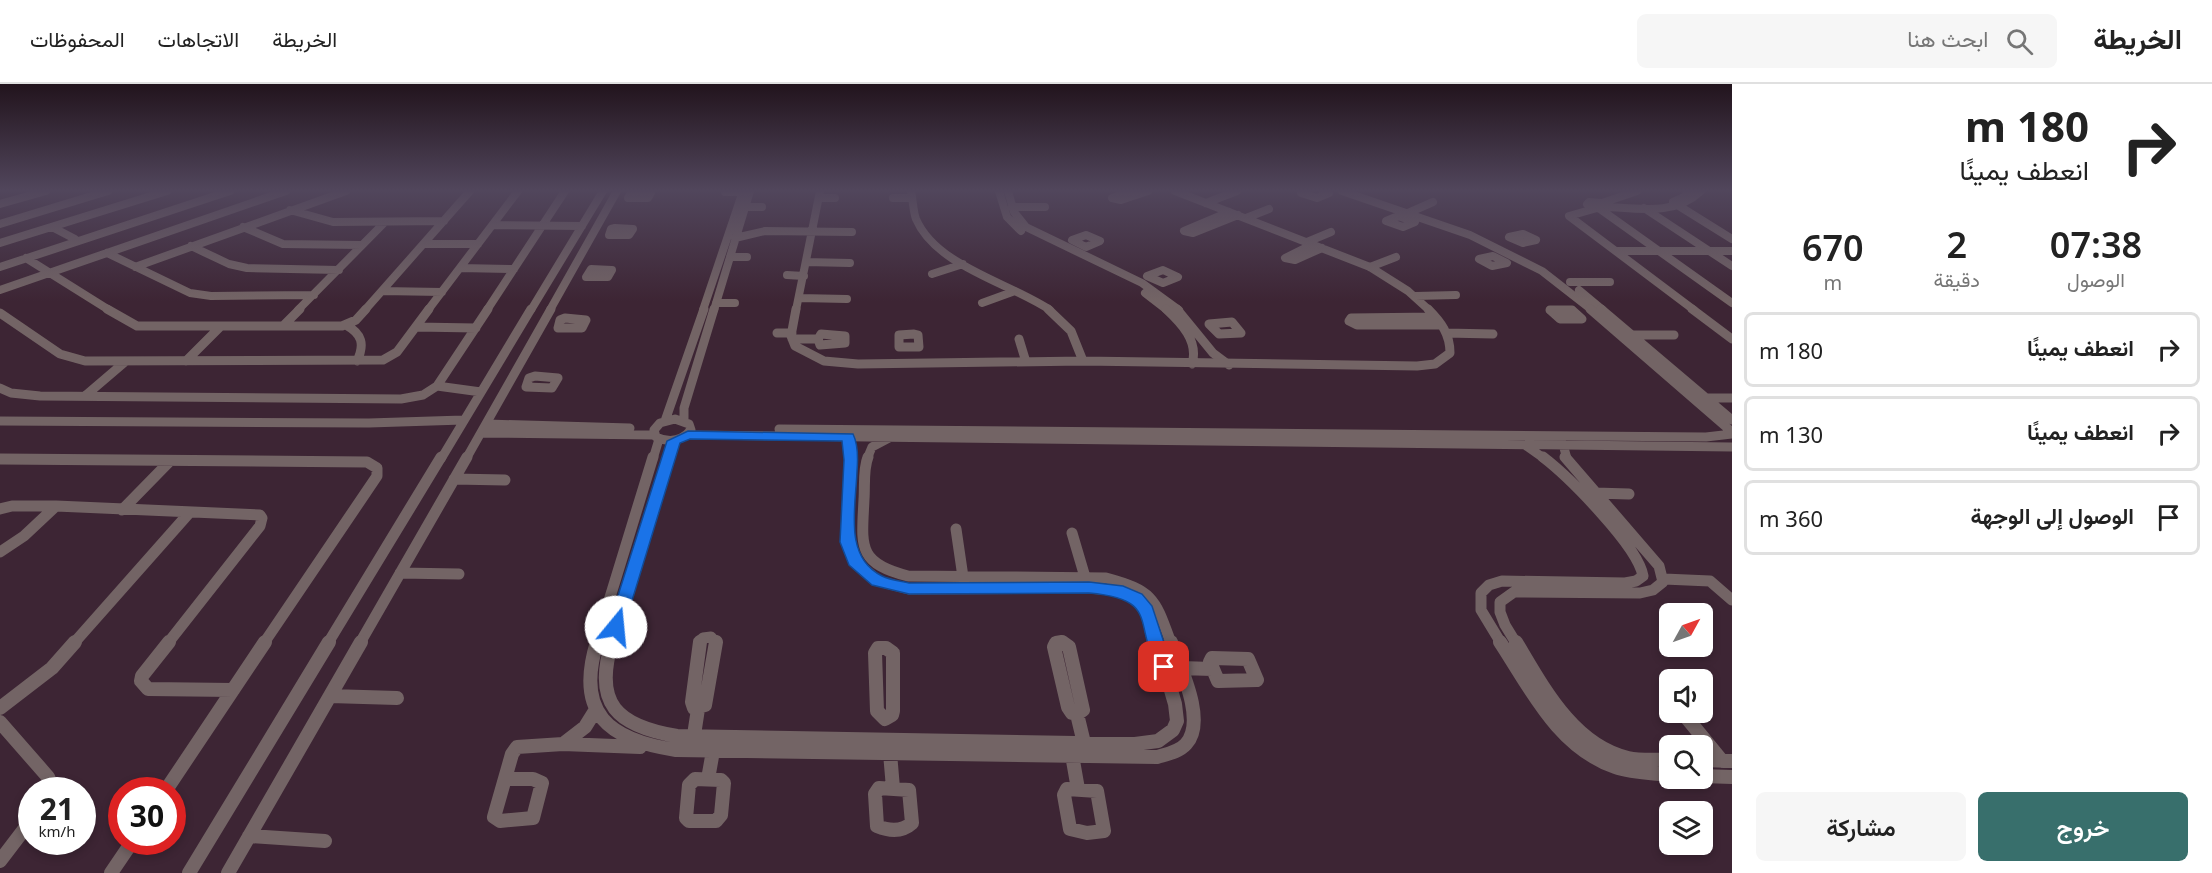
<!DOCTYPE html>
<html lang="ar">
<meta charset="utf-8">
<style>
body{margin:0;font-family:"Noto Sans",Vazirmatn,sans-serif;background:#f6f6f6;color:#222;direction:rtl;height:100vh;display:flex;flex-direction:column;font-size:22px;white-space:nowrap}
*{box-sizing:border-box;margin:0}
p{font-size:20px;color:#767676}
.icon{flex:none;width:33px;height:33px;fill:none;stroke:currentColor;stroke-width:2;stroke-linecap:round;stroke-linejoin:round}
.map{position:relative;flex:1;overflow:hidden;direction:ltr}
.sheet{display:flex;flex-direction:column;background:#fff;width:480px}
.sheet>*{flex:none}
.guide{background:#fff;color:#222;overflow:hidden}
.needle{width:39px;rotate:50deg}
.controls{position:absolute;left:1659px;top:519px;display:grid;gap:12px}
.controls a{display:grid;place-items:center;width:54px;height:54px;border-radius:9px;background:#fff;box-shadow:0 3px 9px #0003;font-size:30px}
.speed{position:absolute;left:18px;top:693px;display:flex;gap:12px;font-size:30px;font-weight:700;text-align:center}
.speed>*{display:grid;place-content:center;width:78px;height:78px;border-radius:50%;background:#fff;box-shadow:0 3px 9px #0003;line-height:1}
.speed small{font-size:15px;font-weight:400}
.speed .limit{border:9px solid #d22;background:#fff;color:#111}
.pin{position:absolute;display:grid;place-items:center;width:51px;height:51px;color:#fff;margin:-26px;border-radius:12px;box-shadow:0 3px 9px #0006}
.me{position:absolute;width:66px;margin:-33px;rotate:17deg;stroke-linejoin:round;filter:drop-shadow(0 0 4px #0008)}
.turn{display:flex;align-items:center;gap:21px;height:126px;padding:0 24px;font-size:27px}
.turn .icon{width:78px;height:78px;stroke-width:2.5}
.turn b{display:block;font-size:42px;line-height:51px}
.eta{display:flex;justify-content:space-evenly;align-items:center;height:102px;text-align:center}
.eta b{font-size:36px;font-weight:600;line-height:42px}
.button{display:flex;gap:12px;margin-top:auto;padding:12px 24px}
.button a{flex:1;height:69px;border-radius:9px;background:#386f6c;color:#fff;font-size:24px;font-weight:600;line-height:69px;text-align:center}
.button a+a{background:#f6f6f6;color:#222}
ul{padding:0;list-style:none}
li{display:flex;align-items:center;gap:18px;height:75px;margin:0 12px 9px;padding:0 12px;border:3px solid #e0e0e0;border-radius:9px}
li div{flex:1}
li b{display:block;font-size:22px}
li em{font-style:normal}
header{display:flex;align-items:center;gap:36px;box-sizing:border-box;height:84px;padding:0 30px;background:#fff;border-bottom:2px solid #e0e0e0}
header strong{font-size:28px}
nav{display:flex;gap:33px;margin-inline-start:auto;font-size:21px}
.search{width:420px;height:54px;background:#f6f6f6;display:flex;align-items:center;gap:15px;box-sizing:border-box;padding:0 21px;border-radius:9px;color:#767676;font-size:22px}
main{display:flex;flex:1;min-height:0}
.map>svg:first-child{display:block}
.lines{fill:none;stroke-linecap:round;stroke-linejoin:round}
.street-far3{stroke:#736465;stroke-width:8}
.street-far2{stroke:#736465;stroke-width:9}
.street-far1{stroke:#736465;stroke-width:11}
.street{stroke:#736465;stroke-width:14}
.route{fill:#1a73e8;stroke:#114b97;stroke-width:1.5}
</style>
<header>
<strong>الخريطة</strong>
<div class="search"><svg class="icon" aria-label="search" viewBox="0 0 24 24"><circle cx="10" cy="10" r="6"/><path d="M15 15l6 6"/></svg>ابحث هنا</div>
<nav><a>الخريطة</a><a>الاتجاهات</a><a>المحفوظات</a></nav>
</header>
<main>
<section class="sheet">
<div class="guide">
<div class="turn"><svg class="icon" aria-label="right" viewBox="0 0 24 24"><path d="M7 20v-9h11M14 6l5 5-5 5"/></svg><div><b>180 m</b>انعطف يمينًا</div></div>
</div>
<div class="eta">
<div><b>07:38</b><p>الوصول</p></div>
<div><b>2</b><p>دقيقة</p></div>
<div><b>670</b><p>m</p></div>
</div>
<ul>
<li><svg class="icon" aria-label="right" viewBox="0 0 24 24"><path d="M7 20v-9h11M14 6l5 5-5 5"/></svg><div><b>انعطف يمينًا</b></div><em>180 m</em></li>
<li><svg class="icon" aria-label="right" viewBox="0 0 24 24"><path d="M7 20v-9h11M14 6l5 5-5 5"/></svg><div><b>انعطف يمينًا</b></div><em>130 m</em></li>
<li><svg class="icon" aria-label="arrive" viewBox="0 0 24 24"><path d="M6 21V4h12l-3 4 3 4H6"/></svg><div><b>الوصول إلى الوجهة</b></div><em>360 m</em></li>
</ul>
<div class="button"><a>خروج</a><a>مشاركة</a></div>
</section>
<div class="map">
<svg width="1732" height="789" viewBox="0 0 1732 789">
<rect width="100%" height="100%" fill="#3d2534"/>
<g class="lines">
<path class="street-far3" d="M911,107C913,116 913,127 916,135C936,182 1010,199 1050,226
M999,107L1007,133L1021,147
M1008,107L1014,128L1026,143L1142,199L1179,226
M1131,107L1112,114L1121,116L1148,107
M1175,107L1370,183L1408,207L1429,226
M1305,107L1301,109L1317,114L1329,109L1323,107
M1342,107L1470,151L1542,187L1592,226
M632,108L651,109L648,114H628Z
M725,108H742
M819,114H835
M893,114H911
M1589,118L1602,119L1609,123L1600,125L1587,120Z
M1673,118L1684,113L1689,107
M1206,119L1237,107
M1602,119L1637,107
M0,120L46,107
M1679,122L1732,155
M745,123H762
M1012,123H1045
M1609,123C1642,125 1675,131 1701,107
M1597,124L1569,132L1694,226
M1644,124L1732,182
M1600,125L1732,219
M290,126L333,138L444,137
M1229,128L1184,147L1193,149L1238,131
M1408,129L1433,118
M1398,132L1415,138L1403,143L1386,137Z
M1246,134L1269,125
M0,140L108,107
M493,141L582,142
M52,143L75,155
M243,143L283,160L362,161
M615,144L633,145L629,151H609L611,145Z
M1523,150L1536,156L1523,159L1509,153Z
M1086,151L1100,157L1086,163L1072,156Z
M735,154L765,147L852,148
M1307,158L1331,148
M0,159L167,107
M424,160H478
M1313,160L1285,174L1295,176L1322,164
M191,162L229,180L247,184L339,186
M1616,167H1732
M107,169L190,209L211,212L314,211
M1493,172L1507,179L1492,182L1479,175Z
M730,173H747
M26,174L109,226
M806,178L850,179
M0,183L230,107
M135,183L346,107
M1370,183L1396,173
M460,184L514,185
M591,185L612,186L608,193H586Z
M1163,186L1178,193L1163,199L1147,192Z
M932,190L963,180
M787,191L804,192
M1570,198H1610
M0,206L286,107
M1579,206L1603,226
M382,207L442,208
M1145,209L1167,226
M1415,212L1456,211
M799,214L847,215
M716,219H735
M982,219L1015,207
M298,226L385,138
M365,226L470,107
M428,226L518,107
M487,226L565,107
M531,226L603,107
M550,226L617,107
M703,226L743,107
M714,226L750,107
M796,226L820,107
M1550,226H1572"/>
<path class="street-far2" d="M107,225L137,242H342L356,236L366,225
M796,225L791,252L795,262L824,277L858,280L1083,277L1417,282L1435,280L1450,269C1450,250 1441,238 1428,225
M1048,225L1071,247L1083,277
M1166,225C1181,239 1199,257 1192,280
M1177,225L1213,269L1229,281
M1590,225L1732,348
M1601,225L1732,336
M1692,225L1732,255
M1550,226H1572L1582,235H1560Z
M0,229L60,270L85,277L383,276L397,268L429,225
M1434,233L1351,234L1349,237L1357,241H1440
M565,234L586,236L582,244H558L560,236Z
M1232,238L1241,249L1219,250L1209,240Z
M346,241C362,250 365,260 357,277
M283,242L300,225
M416,243L476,244
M777,249H792
M1446,249L1493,250
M821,250L845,252V259L820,261L818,255Z
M914,250L918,251L919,263H899V251Z
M1634,251H1674
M792,255H818
M1019,255L1026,278
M186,277L220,243
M535,292L558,294L552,304L526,303L529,294Z
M437,302L481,308
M0,304L11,309L40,312L401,315L423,311L437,302L488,225
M85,312L126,277
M1706,314H1732
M675,335L689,340L691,346C681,358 669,359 656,353L654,346L660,339Z
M0,337L369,339L463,336
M665,337L704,225
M684,337V324L714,225
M487,340L630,344
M779,345L1706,353L1732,350
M481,349L654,351
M688,351L1732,363
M848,353L851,375
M1563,360L1567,375
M1525,361L1545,375
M441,375L531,225
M466,375L551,225
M653,375L659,355
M669,375L674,357
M867,375L872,363L889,354"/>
<path class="street-far1" d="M851,373L847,458L855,477L878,497L909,505L1089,504L1121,507L1136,514L1147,526L1157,559
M868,373C863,385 865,402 864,415C862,461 856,479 908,492L1106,494C1154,507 1155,515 1171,559
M0,375L367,378L377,384V392L264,559
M454,395L505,396
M1595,409L1629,410
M0,425L12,422H56L260,431L262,434L260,442L168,559
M122,426L170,377
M956,445L963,493
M1072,449L1085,493
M0,468L24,452L56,422
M400,489L459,490
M1664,495L1710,497L1732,516
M74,559L190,428
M328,559L441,373
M360,559L467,373
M596,559L653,373
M612,559L669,373
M699,559L703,554L711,553L716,559
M1056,559H1064
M1501,559L1481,526V509L1489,501L1502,497L1625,499L1636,497L1643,492C1638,462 1569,393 1543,373
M1516,559L1505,541L1500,528V518L1514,508L1640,509L1653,506L1663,498L1659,482L1565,373"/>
<path class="street" d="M169,558L142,592L141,597L148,605L233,606
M597,558C575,629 608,656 676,666L1157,673C1167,670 1179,668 1186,660C1207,637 1180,583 1171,558
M612,558C593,620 617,642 677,652L1135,660L1158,657L1173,646L1177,637L1175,620L1157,558
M700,558L692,618L694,624L705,621L716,558
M1062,558L1069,563L1083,626L1077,630L1072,629L1068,623L1054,563L1056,559Z
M1500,558C1531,605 1558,663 1615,683C1632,689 1652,689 1670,691
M1516,558C1543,603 1573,661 1628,674C1642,677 1657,675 1670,676
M878,564H886L893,569V627L892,631L885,635L877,627L875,569Z
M1212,574L1248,575L1257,596L1218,597L1210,578Z
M1181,584L1212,585
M330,612L397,614
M0,624L52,584L75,558
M1682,628L1722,677
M1077,630L1084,659
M0,638L48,693L51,700L50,706
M694,651L698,625
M563,660L585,643L595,627
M890,669L893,704
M1072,671L1078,705
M1702,676L1732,677
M1702,692L1732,693
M505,695H533L542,699L533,734L500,737L494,733L512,670L517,663L563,660L640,663
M695,695L721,696L724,699L721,731L716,737H689L686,734L689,701Z
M708,695L713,667
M879,704L909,706L912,739C902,748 889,747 877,742L875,710Z
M1067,705L1097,707L1104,747L1087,749L1070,745L1064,711Z
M166,706L265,558
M249,752L325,757
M0,777L32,735
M111,789L132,758
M189,789L329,558
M228,789L361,558"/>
</g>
<linearGradient id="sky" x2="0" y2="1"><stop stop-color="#22141d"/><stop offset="0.49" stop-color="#51465c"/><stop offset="1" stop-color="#51465c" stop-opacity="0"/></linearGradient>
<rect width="1732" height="217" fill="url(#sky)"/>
<path class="route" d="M688,347L853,350C858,360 858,375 857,387C856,422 843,473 882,492C890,496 900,497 909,499L1089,498L1123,502L1142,510L1152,522L1172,583L1170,587L1164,589L1158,587C1133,540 1160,515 1089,509L909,510L872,501L849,481L840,458L844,376L842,357L690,355L680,359L624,543L622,547H611L608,543L667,357Z"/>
</svg>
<div class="controls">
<a><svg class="needle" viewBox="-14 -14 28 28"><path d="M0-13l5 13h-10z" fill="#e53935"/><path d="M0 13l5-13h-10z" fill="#767676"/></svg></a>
<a><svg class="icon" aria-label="sound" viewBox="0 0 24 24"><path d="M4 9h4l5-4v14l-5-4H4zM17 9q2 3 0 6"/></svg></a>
<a><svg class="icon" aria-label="search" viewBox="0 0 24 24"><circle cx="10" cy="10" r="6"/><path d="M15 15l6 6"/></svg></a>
<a><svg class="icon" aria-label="layers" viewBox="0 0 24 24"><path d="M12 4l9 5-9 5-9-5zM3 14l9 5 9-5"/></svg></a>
</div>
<div class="speed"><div>21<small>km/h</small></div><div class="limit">30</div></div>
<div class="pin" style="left:1164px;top:583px;background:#d93025"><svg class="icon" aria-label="arrive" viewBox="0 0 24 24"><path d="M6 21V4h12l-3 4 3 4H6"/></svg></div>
<svg class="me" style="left:616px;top:543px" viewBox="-20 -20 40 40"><circle r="19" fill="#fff"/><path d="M0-13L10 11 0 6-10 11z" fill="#1a73e8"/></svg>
</div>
</main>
